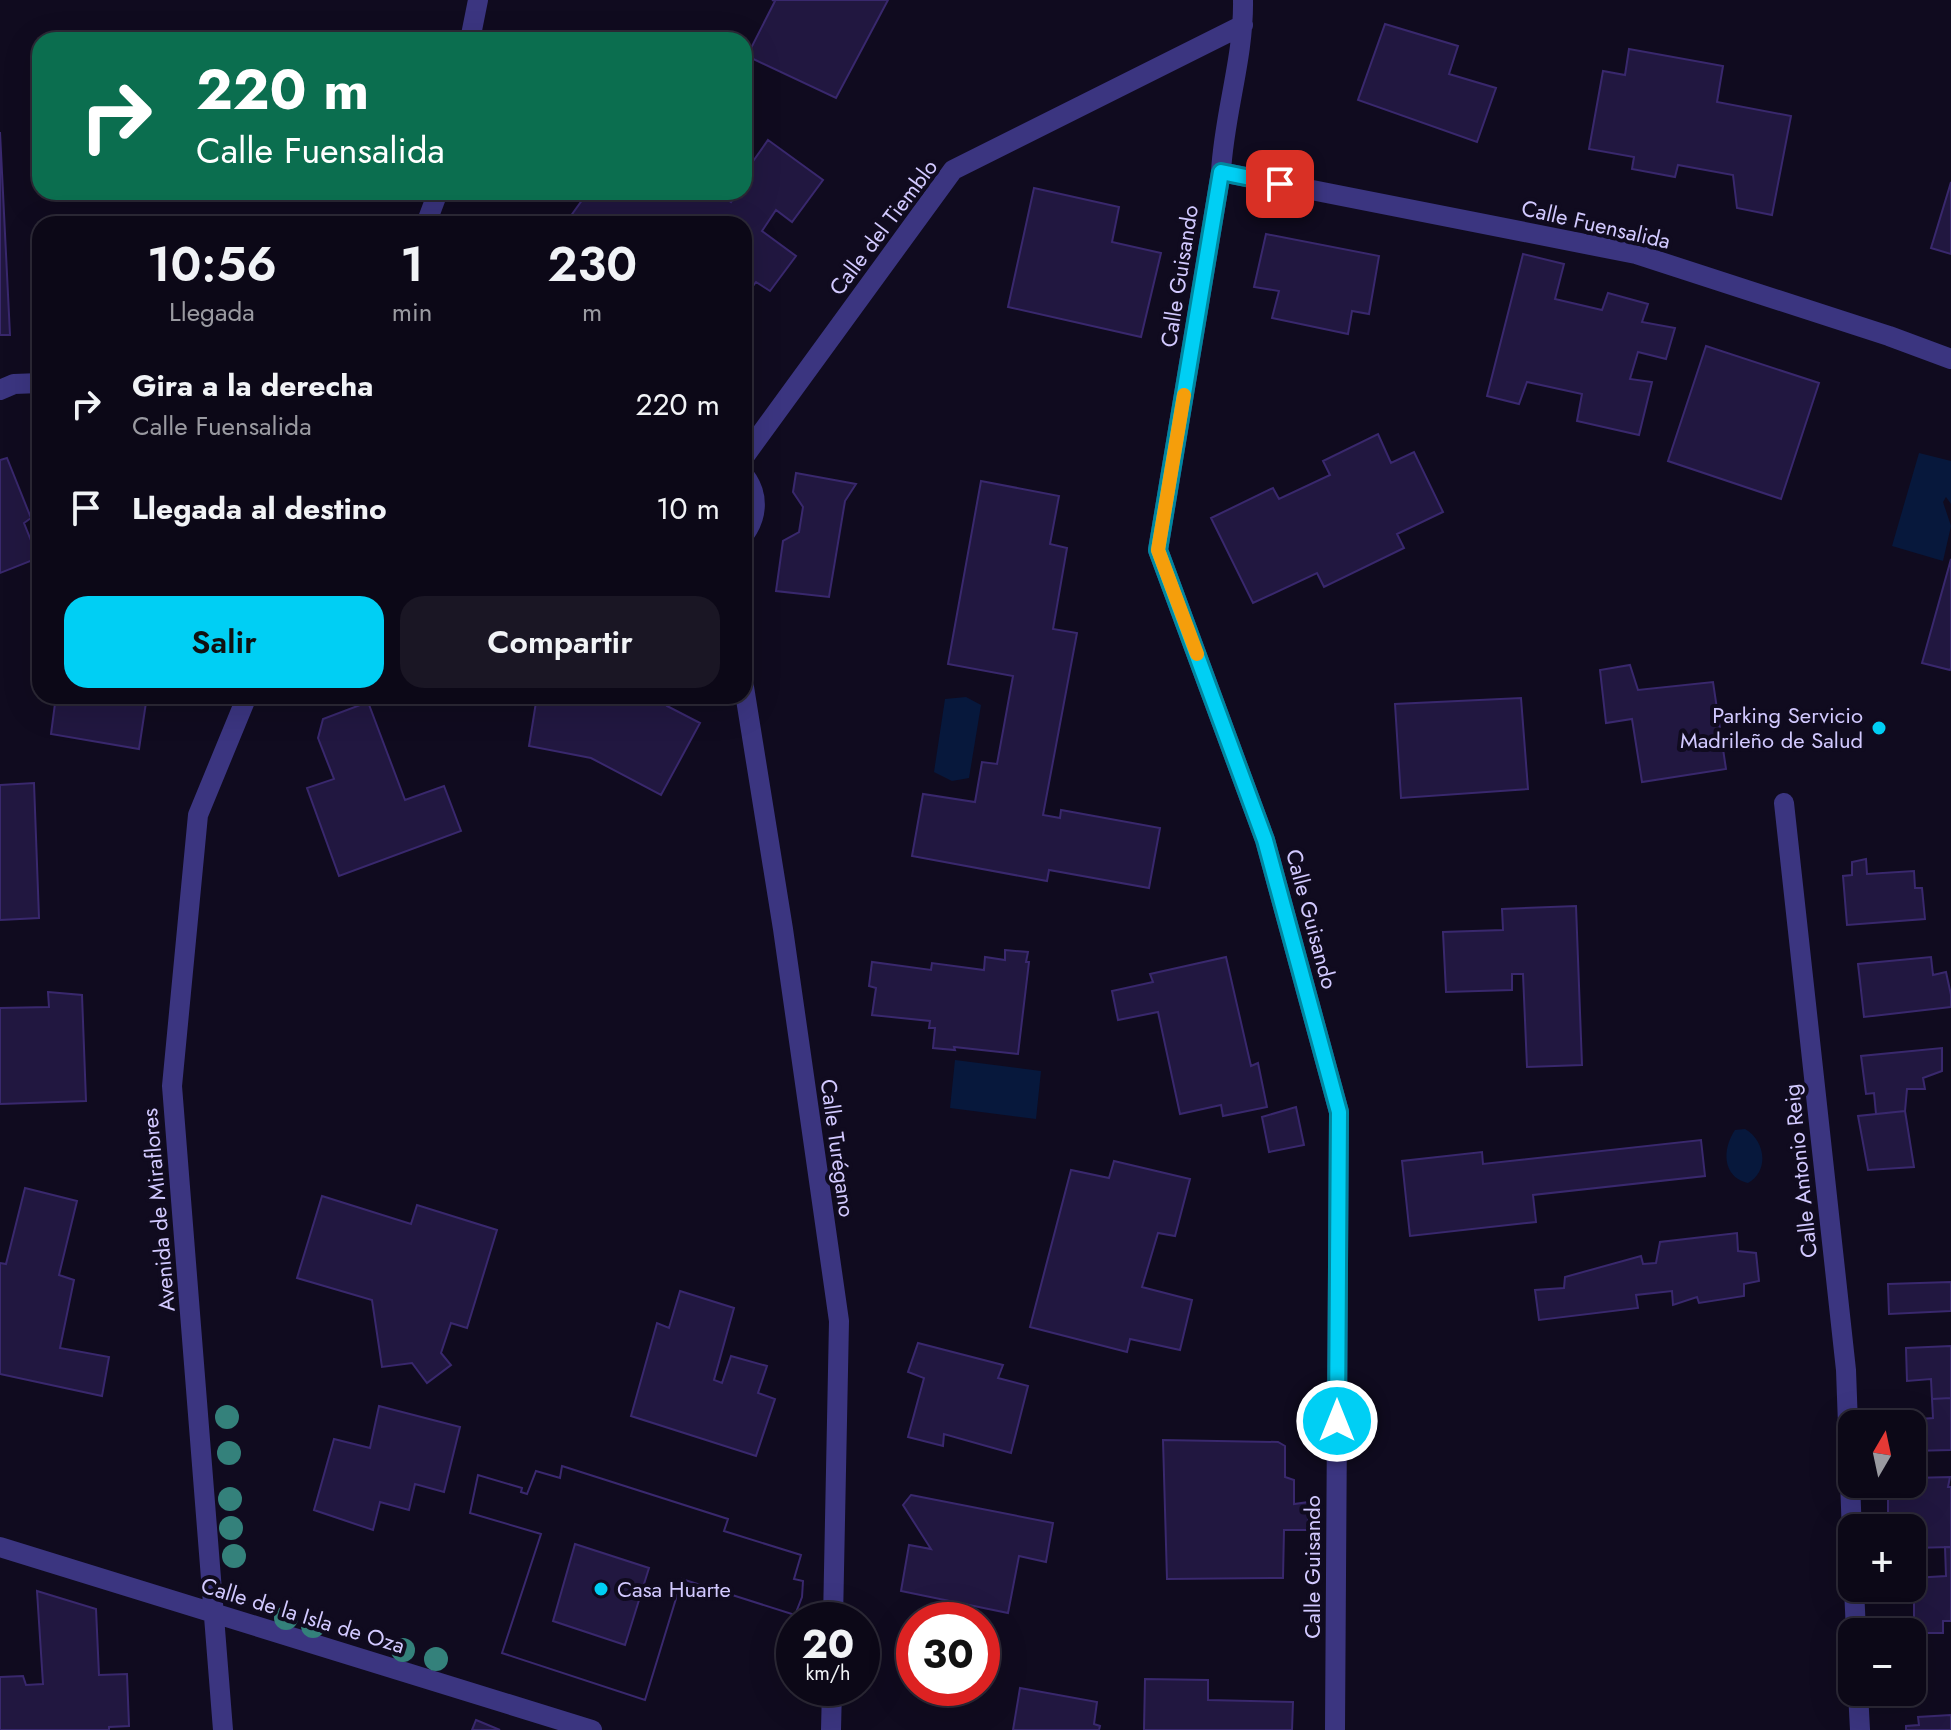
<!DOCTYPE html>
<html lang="es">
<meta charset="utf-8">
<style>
body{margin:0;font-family:Jost,sans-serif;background:#1a1624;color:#f1f3f6;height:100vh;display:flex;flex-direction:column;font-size:30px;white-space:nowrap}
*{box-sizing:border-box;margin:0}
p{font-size:26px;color:#9a9aa1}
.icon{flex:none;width:44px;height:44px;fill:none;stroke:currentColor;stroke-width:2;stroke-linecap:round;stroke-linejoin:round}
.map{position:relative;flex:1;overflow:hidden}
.panel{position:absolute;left:32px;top:216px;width:720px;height:488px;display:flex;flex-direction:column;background:#0c0817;border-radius:24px;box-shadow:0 8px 32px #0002,0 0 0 2px #2c2936}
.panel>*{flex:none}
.hud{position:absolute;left:32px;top:32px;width:720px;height:168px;border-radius:24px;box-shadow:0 8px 32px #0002,0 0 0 2px #2c2936;background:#0b6e4f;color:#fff;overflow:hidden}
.needle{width:52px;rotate:9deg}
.fabs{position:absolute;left:1838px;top:1410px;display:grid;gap:16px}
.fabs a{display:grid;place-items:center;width:88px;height:88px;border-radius:16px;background:#0c0817;box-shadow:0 8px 32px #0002,0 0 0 2px #2c2936;font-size:40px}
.speed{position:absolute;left:776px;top:1602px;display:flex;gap:16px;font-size:40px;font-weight:700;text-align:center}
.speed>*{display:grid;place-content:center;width:104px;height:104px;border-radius:50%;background:#0c0817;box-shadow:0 8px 32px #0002,0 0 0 2px #2c2936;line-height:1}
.speed small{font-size:20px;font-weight:400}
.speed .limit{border:12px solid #d22;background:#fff;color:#111}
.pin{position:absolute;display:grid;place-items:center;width:68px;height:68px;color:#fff;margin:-34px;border-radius:16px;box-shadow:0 4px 12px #0006}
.me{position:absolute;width:88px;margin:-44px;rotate:0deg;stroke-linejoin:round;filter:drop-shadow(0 0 6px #0008)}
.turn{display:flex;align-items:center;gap:28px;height:168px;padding:0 32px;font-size:36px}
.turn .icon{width:104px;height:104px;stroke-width:2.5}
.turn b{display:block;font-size:56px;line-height:68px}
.eta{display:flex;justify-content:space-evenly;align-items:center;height:136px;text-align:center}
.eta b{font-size:48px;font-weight:600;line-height:56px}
.button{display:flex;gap:16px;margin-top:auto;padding:16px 32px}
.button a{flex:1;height:92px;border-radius:24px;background:#00cff4;color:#111;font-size:32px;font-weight:600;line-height:92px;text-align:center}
.button a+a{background:#1a1624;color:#f1f3f6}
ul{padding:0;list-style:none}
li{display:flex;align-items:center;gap:24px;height:104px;padding:0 32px}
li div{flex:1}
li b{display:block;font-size:30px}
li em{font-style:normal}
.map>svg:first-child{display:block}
.water{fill:#07183c}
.building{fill:#211740;stroke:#39286d;stroke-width:2;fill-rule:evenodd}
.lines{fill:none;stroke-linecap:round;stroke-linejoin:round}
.street{stroke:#3b3580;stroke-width:20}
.tree{fill:#34817b}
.route-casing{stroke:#00879f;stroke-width:20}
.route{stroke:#00cff4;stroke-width:14}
.slow{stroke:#f59e0b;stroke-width:14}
.poi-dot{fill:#00cff4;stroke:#100b1f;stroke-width:3}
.labels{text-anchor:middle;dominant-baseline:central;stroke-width:8;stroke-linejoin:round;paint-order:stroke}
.street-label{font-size:22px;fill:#d2c9ff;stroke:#100b1f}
.poi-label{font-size:22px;fill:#d2c9ff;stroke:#100b1f;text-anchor:end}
</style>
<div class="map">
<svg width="1951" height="1730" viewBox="0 0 1951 1730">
<rect width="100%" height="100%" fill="#100b1f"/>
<path class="water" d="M1919,453L1951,461V504L1946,497L1943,502L1951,526L1943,561L1892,546Z
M966,697L981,705L969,778L952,781L934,772L945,699Z
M955,1060L1041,1071L1036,1119L950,1108Z
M1745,1129C1765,1140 1770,1171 1748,1183C1722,1177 1722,1149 1735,1130Z"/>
<path class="building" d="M772,0H888L836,98L747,56L775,1Z
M1385,24L1458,46L1449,74L1496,88L1477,142L1358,100Z
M1629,49L1723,66L1717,102L1791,116L1772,215L1737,208L1733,175L1678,165L1675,177L1632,169L1634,157L1589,149L1603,71L1625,75Z
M0,132L10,335H0Z
M768,140L823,180L792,222L776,210L762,231L796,256L770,291L756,282L744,298V224H565L588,192H717L731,202L738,192H744V174Z
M1951,182V254L1931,248Z
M1034,188L1119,207L1112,242L1161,253L1141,337L1008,307Z
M1266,234L1379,256L1369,314L1352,311L1348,334L1272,318L1279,291L1254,287Z
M1523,254L1564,264L1555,299L1602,310L1608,293L1648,304L1642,322L1675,328L1666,359L1638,352L1630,379L1652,382L1639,435L1577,421L1582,394L1527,382L1519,404L1487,396Z
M1706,346L1819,383L1781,499L1668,461Z
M1378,434L1391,463L1414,452L1443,512L1397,534L1404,548L1324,587L1317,573L1253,603L1211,518L1273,488L1279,499L1330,475L1323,461Z
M7,458L31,518L24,523L38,558L0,573V460Z
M796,473L856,484L845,501L829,597L776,591L783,541L799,532L803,507L793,492Z
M981,481L1059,496L1050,544L1067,548L1053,629L1077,633L1043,815L1060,818L1061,810L1160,828L1149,888L1049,870L1047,881L912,856L923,794L975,802L982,762L997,764L1013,676L948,664Z
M1951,559V668L1950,670L1922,663Z
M1630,665L1638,690L1713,682L1726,769L1642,782L1632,719L1606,723L1600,670Z
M56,696H147L139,749L51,734Z
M537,696H671L667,706L700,723L661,795L591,758L529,746Z
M1521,698L1528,789L1401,798L1395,704Z
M368,702L405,800L444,786L461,831L339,876L307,788L334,779L318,738L323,719Z
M34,783L39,918L0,920V785Z
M1866,859L1867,874L1914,871L1915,888H1922L1925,919L1847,925L1843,876L1852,875V862Z
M1576,906L1582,1065L1527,1067L1523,974H1512V990L1446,992L1443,932L1503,930L1502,909Z
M1005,950L1028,952L1026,962H1029L1018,1054L954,1047L955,1050L933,1048L935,1028H929L930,1021L872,1015L876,988L869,986L872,962L931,970L932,963L984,970L985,957L1005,960Z
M1226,957L1251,1066L1258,1063L1267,1107L1223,1116L1221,1105L1180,1114L1158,1012L1118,1020L1112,991L1153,982L1150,974Z
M1931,957L1933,975L1946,972L1951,995V1007L1864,1017L1858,964Z
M48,992L82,995L86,1101L0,1104V1008L49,1007Z
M1942,1048V1071L1923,1078L1925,1089H1907L1905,1111L1876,1114L1874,1093L1866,1094L1861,1056Z
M1296,1107L1304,1145L1269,1152L1262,1117Z
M1905,1111L1914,1167L1868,1170L1858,1116Z
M1701,1140L1705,1176L1533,1195L1536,1222L1410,1236L1402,1161L1482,1152L1483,1164Z
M1114,1161L1190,1179L1175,1236L1158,1233L1142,1287L1192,1300L1180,1350L1130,1339L1127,1352L1030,1327L1071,1170L1109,1178Z
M25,1188L77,1201L59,1275L74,1280L60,1348L109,1357L102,1396L0,1374V1263L6,1264Z
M322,1196L411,1224L417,1205L497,1230L467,1328L451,1323L441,1353L451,1365L427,1383L412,1363L382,1367L372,1300L297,1278Z
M1737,1233L1738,1251L1756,1253L1759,1281L1744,1284V1296L1699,1303L1697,1297L1673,1305L1672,1291L1636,1295L1638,1308L1539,1320L1535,1290L1564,1288L1565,1277L1641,1256L1643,1264L1656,1263L1660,1242Z
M1951,1282V1311L1889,1314L1888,1284Z
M680,1291L734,1308L714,1380L722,1383L731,1356L767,1366L758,1393L775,1399L756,1456L631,1416L657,1323L669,1328Z
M918,1343L1003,1365L998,1378L1028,1386L1011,1453L944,1434L943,1446L908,1437L924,1378L908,1372Z
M1951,1346V1398L1932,1399L1931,1379L1907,1381L1906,1348Z
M1951,1398V1450L1912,1451V1424H1909L1908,1420L1933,1418L1932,1399Z
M379,1406L460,1427L444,1492L415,1484L409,1510L380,1502L373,1530L314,1510L334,1439L370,1448Z
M1163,1440L1278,1442L1285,1446V1477L1294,1480V1504L1309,1502L1308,1530H1284L1283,1578L1167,1579Z
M562,1466L728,1519L724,1531L801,1555L794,1579L803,1581L802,1597L795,1615L682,1579L645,1700L502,1653L541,1534L470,1513L478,1475L522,1488L521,1492L527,1494L536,1471L560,1478ZM575,1544L649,1568L625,1645L553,1621Z
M562,1466L728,1519L724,1531L801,1555L794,1579L803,1581L802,1597L795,1615L682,1579L645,1700L502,1653L541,1534L470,1513L478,1475L522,1488L521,1492L527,1494L536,1471L560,1478Z
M1950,1477L1948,1487H1951V1547L1912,1548V1528H1876V1526L1888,1524V1484H1912V1478Z
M911,1495L1053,1523L1046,1562L1019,1556L1008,1613L901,1591L909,1545L931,1549L903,1505Z
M1945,1547H1951V1621H1943V1633H1914V1578L1946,1576Z
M37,1591L96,1609L99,1675L127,1674L129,1726L109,1727V1730H0V1677L23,1676L26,1685L43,1684Z
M1145,1679L1208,1680V1700L1293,1702L1292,1730H1144Z
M1020,1688L1097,1702L1094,1724L1100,1726L1099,1730H1013Z
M1951,1715V1730H1906V1726L1919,1725L1918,1717Z
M476,1720L500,1730H472Z"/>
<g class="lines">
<path class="street" d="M1243,0C1244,58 1224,114 1221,172L1158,550L1265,840L1339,1112L1335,1730
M470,40L478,0
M1221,172L1636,254L1889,336L1951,359
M426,224L438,192
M0,390L14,384L40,383
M744,457L953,170L1243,25
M744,475C759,494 758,516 744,535
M744,687L783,929L839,1321L833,1620
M1784,803L1846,1370L1852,1535
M0,1547L592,1730
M1854,1588L1856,1632
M1858,1692L1860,1730
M223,1730L172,1086L198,815L247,696
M831,1730L832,1688"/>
</g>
<g class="tree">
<circle cx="227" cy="1417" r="12"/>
<circle cx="229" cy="1453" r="12"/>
<circle cx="230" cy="1499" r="12"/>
<circle cx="231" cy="1528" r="12"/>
<circle cx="234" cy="1556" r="12"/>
<circle cx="286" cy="1618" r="12"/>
<circle cx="313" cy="1626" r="12"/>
<circle cx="403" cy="1650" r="12"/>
<circle cx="436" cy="1659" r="12"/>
</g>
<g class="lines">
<defs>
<path id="route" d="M1280,184L1221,172L1158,550L1265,840L1339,1112L1337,1421"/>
</defs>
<use href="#route" class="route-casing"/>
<use href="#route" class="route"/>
<path class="slow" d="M1184,395L1158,550L1197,654"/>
</g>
<g class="poi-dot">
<circle cx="1879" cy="728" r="8"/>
<circle cx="601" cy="1589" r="8"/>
</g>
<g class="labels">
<g class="street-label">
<text transform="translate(1596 224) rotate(13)">Calle Fuensalida</text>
<text transform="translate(883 227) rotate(-53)">Calle del Tiemblo</text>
<text transform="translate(1179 276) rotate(-81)">Calle Guisando</text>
<text transform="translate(1312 919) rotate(75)">Calle Guisando</text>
<text transform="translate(838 1148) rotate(82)">Calle Turégano</text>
<text transform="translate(1800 1171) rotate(-96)">Calle Antonio Reig</text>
<text transform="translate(158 1210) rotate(-95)">Avenida de Miraflores</text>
<text transform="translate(1312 1567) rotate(-90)">Calle Guisando</text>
<text transform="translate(303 1615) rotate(17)">Calle de la Isla de Oza</text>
</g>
<g class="poi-label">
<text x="1863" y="715">Parking Servicio<tspan x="1863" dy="25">Madrileño de Salud</tspan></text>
<text x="617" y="1589" text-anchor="start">Casa Huarte</text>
</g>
</g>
</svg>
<div class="fabs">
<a><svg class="needle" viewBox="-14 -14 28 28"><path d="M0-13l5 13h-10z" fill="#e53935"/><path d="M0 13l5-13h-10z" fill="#9a9aa1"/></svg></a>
<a>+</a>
<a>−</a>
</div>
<div class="speed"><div>20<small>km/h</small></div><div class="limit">30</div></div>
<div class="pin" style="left:1280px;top:184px;background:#d93025"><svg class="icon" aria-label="arrive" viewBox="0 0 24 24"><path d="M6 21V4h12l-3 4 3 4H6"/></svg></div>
<svg class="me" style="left:1337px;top:1421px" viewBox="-20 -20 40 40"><circle r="17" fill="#00cff4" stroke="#fff" stroke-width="3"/><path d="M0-11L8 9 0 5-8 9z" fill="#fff"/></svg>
<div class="hud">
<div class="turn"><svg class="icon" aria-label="right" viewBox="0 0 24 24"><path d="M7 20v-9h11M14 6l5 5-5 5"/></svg><div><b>220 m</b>Calle Fuensalida</div></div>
</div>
<section class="panel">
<div class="eta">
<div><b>10:56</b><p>Llegada</p></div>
<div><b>1</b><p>min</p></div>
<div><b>230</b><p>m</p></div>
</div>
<ul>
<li><svg class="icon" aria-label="right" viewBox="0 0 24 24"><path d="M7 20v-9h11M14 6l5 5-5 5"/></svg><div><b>Gira a la derecha</b><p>Calle Fuensalida</p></div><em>220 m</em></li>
<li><svg class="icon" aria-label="arrive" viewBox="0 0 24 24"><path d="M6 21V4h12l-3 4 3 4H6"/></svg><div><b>Llegada al destino</b></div><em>10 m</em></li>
</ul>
<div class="button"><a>Salir</a><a>Compartir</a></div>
</section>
</div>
